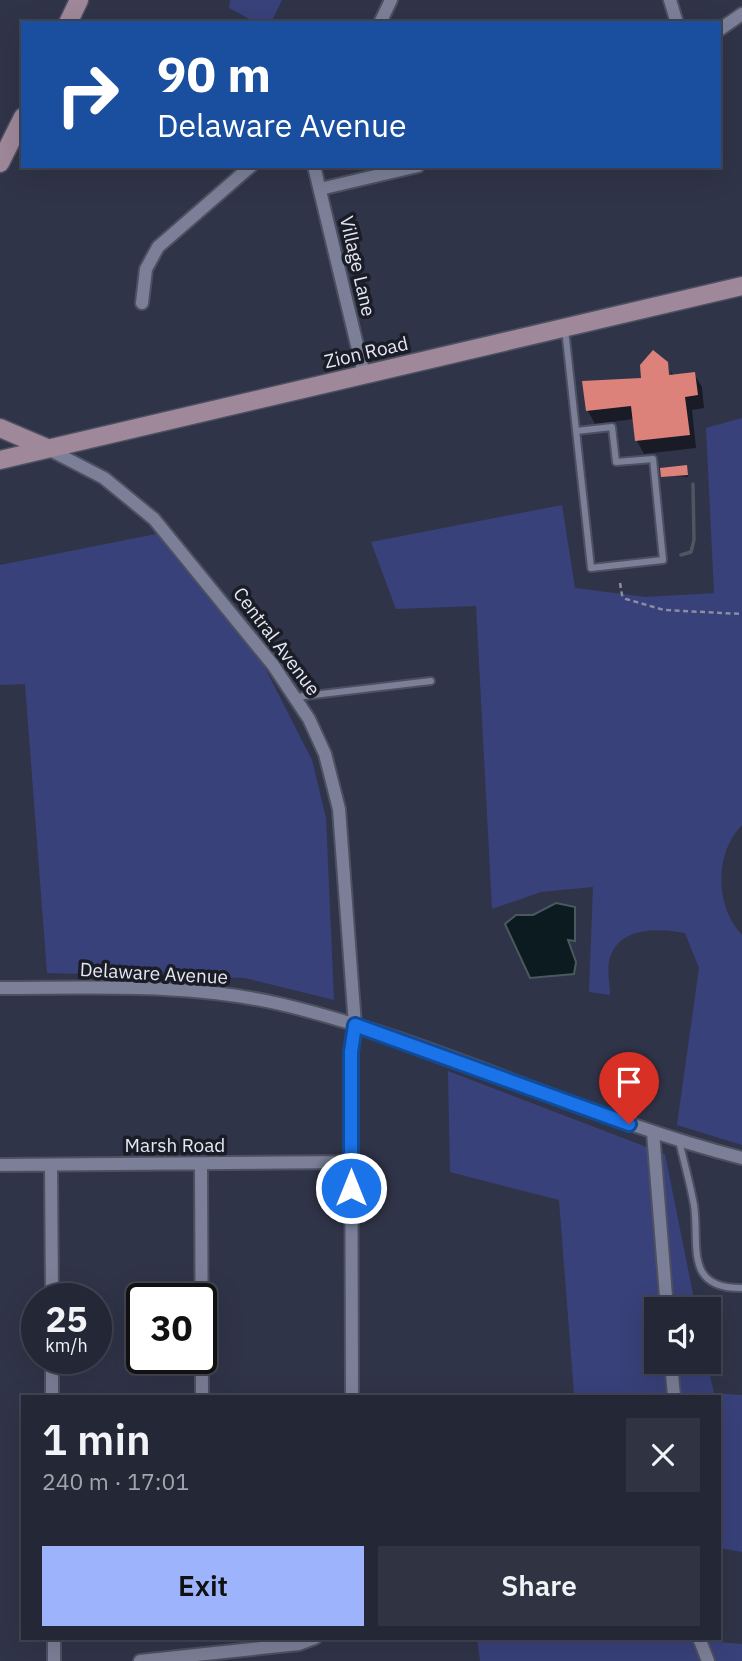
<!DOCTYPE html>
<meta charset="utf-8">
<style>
body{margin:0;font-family:"IBM Plex Sans",sans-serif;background:#303342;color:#f1f3f6;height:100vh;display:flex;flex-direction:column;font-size:26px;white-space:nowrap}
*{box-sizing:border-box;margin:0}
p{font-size:23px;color:#a3a5ad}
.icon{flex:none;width:38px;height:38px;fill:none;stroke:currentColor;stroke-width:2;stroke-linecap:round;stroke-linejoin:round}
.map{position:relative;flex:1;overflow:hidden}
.panel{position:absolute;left:21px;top:1395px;width:700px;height:245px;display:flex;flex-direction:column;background:#242736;border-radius:0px;box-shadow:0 7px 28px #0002,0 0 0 2px #414451}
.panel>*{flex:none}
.top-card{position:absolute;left:21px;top:21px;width:700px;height:147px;border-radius:0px;box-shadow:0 7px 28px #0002,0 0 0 2px #414451;background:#1a4fa0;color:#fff;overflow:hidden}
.fabs{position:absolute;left:644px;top:1297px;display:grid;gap:14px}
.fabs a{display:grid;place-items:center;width:77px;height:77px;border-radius:0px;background:#242736;box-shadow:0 7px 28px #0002,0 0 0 2px #414451;font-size:35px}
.speed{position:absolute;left:21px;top:1283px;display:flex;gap:14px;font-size:35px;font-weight:700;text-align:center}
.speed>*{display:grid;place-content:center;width:91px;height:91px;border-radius:50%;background:#242736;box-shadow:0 7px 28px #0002,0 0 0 2px #414451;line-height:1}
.speed small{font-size:18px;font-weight:400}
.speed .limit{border:4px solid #111;border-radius:10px;background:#fff;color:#111}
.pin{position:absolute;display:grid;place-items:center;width:60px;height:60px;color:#fff;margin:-72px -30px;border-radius:50% 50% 50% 0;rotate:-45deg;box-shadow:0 0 7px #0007}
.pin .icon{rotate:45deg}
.me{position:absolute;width:77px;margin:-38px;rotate:0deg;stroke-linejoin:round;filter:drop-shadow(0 0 5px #0008)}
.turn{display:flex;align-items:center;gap:24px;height:147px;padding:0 21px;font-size:32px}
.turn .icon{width:91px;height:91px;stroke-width:2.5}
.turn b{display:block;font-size:49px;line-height:60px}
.round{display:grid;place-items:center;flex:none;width:74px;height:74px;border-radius:0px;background:#303342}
.headline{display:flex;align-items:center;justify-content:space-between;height:119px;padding:0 21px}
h1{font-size:42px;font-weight:600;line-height:52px}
.button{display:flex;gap:14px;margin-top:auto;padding:14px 21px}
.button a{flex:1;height:80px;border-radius:0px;background:#9db4fd;color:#111;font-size:28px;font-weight:600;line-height:80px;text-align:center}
.button a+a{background:#303342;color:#f1f3f6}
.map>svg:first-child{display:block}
.green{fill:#39417a}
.water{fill:#0b1b1f;stroke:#4c585f;stroke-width:2}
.shadow{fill:#0007}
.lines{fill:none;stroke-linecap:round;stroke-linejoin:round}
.stream{stroke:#4c585f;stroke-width:3.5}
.building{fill:#dd827b}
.lane-casing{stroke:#4d5061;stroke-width:10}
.street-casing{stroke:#4d5061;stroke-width:16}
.secondary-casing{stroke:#4d5061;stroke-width:21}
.path{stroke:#8b8e9f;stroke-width:2.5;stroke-dasharray:5 3.5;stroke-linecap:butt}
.lane{stroke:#7b8098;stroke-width:6}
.street{stroke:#7b8098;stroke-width:12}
.secondary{stroke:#9f889a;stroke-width:18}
.route-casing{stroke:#114b97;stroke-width:18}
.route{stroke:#1a73e8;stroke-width:12}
.labels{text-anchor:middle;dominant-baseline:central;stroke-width:7;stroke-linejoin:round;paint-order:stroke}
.street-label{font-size:19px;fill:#e4e7f4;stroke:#1a1c26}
</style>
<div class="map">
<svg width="742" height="1661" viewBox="0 0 742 1661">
<rect width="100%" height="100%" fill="#303448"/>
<path class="green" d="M230,0H282L271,23H257L229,8Z
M742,418V825C714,853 715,907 742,935V1145L677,1125L699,968L685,933C658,928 617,926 609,961C607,971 610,985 610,995L589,992L593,887L541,892L492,909L476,606L396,609L371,542L562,505L575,588L646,597L714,593L706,428Z
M166,532L245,629L312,760L326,818L334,1000L245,978L47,973L25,684L0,685V565Z
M448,1071L665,1154L696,1309H656V1362H707L714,1393L742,1395V1552L719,1548V1396H455V1393L574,1394L559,1200L450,1172Z
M477,1638H705L706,1641L742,1644V1661H480Z"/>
<path class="water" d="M556,903L575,907V941L568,940L576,962L574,974L530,978L505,924L516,915H533Z"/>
<path class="shadow" d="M667,364L669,384H672L671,371L674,376L694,374L702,387L704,408L692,410L696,448L644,454L637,441L634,419L595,424L588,411L584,383L643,380Z
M686,467L688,477L662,475Z"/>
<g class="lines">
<path class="stream" d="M681,555L691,552L694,540L693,484"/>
</g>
<path class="building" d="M653,350L668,362L669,375L695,372L698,395L685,397L690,435L635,441L631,406L586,411L582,381L641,378L640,365Z
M687,465L688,475L661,477L660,468Z"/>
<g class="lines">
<defs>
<path id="lane" d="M565,329L591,568L663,560L653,459L616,462L612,427L576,431
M296,697L431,681
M679,1141C684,1162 690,1183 694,1205C700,1244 683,1289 742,1288"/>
<path id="street" d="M670,0L677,23
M380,23L391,0
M719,30L742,14
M314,166L364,374
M320,189L418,166
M142,303L146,269L158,247L251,166
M48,449L104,478L154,519L273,665L309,719L325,754L339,809L355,1025L351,1052L352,1396
M0,988C93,988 189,983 280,1004C438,1041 584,1118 742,1158
M653,1132L667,1309
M201,1164L202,1396
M0,1165L351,1162
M51,1165L52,1298
M52,1358V1396
M671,1362L674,1396
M54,1638V1661
M699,1638L708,1661
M140,1661L299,1644L315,1638"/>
<path id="secondary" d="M68,23L79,0
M0,163L23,117
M0,428L47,448
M0,460L742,286"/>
</defs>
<use href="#lane" class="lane-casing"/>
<use href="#street" class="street-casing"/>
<use href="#secondary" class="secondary-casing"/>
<path class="path" d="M620,583L622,595L626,599L664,610L742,614"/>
<use href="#lane" class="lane"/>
<use href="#street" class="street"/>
<use href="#secondary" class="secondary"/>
</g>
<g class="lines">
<defs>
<path id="route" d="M351,1188V1052L355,1025L629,1124"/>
</defs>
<use href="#route" class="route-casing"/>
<use href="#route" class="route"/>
</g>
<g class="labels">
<g class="street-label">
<text transform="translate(358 266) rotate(77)">Village Lane</text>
<text transform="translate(366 352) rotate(-13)">Zion Road</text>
<text transform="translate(277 641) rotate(53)">Central Avenue</text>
<text transform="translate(154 973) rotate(3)">Delaware Avenue</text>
<text x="175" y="1145">Marsh Road</text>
</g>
</g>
</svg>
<div class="fabs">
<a><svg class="icon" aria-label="sound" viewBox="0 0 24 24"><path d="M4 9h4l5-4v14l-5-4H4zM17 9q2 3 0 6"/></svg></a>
</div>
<div class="speed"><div>25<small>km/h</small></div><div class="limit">30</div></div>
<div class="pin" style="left:629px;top:1124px;background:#d93025"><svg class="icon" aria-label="arrive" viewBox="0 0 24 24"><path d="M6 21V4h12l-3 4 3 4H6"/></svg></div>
<svg class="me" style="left:351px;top:1188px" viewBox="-20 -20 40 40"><circle r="17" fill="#1a73e8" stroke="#fff" stroke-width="3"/><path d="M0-11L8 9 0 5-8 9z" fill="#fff"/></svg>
<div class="top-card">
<div class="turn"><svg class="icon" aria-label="right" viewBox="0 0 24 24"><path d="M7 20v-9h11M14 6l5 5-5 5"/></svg><div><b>90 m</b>Delaware Avenue</div></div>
</div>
<section class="panel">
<div class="headline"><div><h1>1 min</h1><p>240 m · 17:01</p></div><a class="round"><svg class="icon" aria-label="close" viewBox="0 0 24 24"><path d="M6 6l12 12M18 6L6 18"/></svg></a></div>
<div class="button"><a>Exit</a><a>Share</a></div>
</section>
</div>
